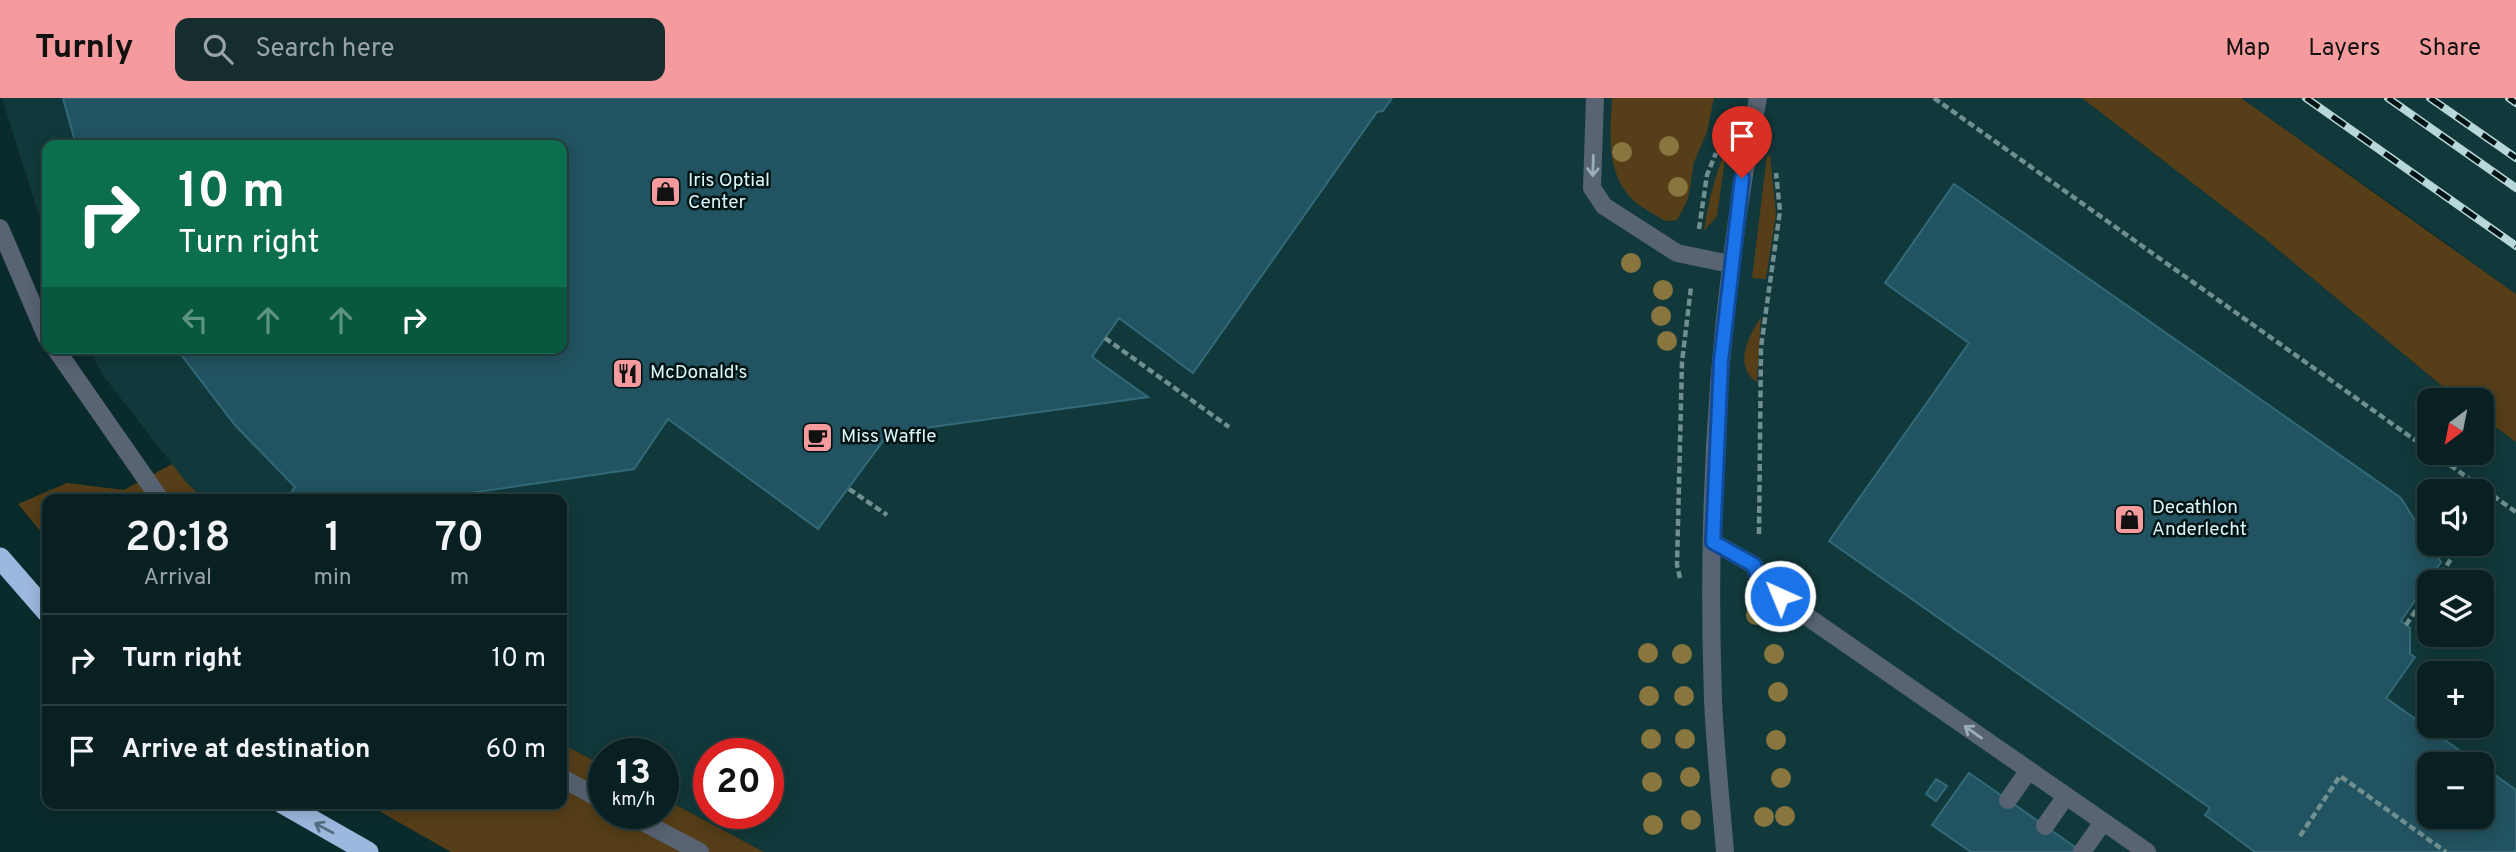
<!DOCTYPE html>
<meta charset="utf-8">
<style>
body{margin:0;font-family:Overpass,sans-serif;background:#162d2e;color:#f1f3f6;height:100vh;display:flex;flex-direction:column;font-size:26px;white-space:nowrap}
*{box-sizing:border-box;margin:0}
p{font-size:23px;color:#98a3a5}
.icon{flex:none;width:38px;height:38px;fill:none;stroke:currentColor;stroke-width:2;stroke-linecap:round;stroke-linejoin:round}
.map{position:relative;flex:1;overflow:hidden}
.drawer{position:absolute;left:42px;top:396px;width:525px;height:315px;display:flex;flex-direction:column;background:#082021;border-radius:14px;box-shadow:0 4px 18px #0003,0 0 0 2px #293e3f}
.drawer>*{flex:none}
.top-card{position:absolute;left:42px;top:42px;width:525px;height:214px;border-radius:14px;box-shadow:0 4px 18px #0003,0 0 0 2px #293e3f;background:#0b6e4f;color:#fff;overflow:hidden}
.needle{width:46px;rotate:212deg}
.fabs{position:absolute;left:2417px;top:290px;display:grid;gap:14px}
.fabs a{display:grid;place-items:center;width:77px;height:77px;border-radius:14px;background:#082021;box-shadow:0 4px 18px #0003,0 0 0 2px #293e3f;font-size:35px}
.speed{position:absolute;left:588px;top:640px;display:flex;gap:14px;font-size:35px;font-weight:700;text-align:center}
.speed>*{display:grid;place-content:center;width:91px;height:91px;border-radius:50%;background:#082021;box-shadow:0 4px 18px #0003,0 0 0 2px #293e3f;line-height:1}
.speed small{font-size:18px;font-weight:400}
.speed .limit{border:10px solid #d22;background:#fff;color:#111}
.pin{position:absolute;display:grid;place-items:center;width:60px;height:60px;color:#fff;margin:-72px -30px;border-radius:50% 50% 50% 0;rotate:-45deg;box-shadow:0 0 7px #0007}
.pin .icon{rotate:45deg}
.me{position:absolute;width:77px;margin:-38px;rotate:316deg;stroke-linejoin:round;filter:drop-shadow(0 0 5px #0008)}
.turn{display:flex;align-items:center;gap:24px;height:147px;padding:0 21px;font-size:32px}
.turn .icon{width:91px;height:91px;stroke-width:2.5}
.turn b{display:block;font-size:49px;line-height:60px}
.lanes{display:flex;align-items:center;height:66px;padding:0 21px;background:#0003;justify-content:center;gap:35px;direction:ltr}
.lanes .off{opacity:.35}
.eta{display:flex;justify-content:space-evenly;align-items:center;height:119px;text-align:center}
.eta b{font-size:42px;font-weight:600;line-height:49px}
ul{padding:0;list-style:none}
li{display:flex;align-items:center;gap:21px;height:91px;padding:0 21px;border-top:2px solid #293e3f}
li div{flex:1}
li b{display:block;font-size:26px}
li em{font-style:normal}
header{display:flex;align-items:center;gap:42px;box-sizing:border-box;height:98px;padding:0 35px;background:#f59b9d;color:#111}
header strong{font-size:33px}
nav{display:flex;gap:38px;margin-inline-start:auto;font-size:24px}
.search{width:490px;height:63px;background:#162d2e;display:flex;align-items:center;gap:18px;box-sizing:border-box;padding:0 24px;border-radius:14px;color:#98a3a5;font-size:26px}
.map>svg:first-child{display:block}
.built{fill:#11393b;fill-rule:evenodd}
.green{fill:#553e18}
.building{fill:#225360;stroke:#326a79;stroke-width:2}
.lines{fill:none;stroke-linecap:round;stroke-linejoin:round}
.path{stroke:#6f8f90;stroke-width:4.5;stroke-dasharray:7 3.5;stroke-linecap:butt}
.lane{stroke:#586373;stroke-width:18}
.street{stroke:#586373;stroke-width:18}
.highway{stroke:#9db8df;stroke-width:21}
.rail-casing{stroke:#b8d7d8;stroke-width:8}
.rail{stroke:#001314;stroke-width:5;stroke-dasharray:16;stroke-linecap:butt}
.tree{fill:#88763e}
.oneway{stroke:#99aeb6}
.oneway2{stroke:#566e84}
.route-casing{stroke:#114b97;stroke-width:18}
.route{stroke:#1a73e8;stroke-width:12}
.labels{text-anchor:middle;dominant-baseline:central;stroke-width:5;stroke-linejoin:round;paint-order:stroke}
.poi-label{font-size:19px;fill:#daf8f9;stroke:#001314;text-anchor:start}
</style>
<header>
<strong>Turnly</strong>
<div class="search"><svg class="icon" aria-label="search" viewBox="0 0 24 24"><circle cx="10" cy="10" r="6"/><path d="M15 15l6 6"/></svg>Search here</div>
<nav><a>Map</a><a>Layers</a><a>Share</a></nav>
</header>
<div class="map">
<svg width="2516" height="754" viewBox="0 0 2516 754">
<rect width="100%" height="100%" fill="#0a2b2c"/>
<path class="built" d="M2,0H2082L2264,140L2460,303H2429V355H2482V319L2516,344V754H764L663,700V656H604V668L562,646V401H204L186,384L105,280L87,250H562V47H47V143ZM2429,394H2482V446H2429ZM2429,485H2482V537H2429ZM2429,576H2482V628H2429ZM709,656H768V716H709ZM2429,667H2482V719H2429Z
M2241,0H2516V196L2416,123Z"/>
<path class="green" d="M1612,0H1714L1707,34L1694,64L1688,101L1677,122L1665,123C1655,116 1641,110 1632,101C1606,75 1610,35 1612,0Z
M2082,0H2241L2516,196V344L2482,319V303H2460L2264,140Z
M1727,47L1717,118L1704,133C1708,103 1716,76 1727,47Z
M1770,57L1776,116L1766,181L1752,180L1767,58Z
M1761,219L1757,284C1732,268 1749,237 1761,219Z
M172,366L186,384L204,401H47V441L18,406L67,385L124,392Z
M562,646L604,668V716H663V700L764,754H451L365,705H562Z"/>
<path class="building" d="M63,0H1392L1383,13L1377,14L1193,275L1119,220L1092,259L1148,299L889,335L818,431L668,321L634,371L429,401H293L289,398L295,389L235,327L176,250H562V47H76Z
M1954,86L2401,400L2441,464L2401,523L2410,530V556L2415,559L2386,600L2480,667H2429V719H2482V668L2516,692V754H2255L2205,717L2210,710L1829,443L1969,245L1885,185Z
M1969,675L2045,728L2082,754H1971L1932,727Z
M1936,681L1947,688L1936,703L1926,696Z"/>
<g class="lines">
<path class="path" d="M1934,0L2429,352
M1699,131L1707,77L1716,55
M1105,240L1229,329
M2433,355L2516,414
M849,391L887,417
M2482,416L2494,398
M1759,436L1761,249L1780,113L1776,75
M1680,480L1677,467L1682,264L1691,189
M2435,485L2461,446
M2406,527L2429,493
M2300,738L2340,678L2446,754"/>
<path class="lane" d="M1595,0L1592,90L1604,108L1677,155L1730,166
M1713,444L1754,467L1759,480L1802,515L2147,754
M2008,702L2029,672
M2045,728L2066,698
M2082,754L2103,724"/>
<path class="street" d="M0,130L47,240
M55,250L160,401
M562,680L604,703
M628,716L700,754
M1725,754C1721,703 1715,652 1713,601C1706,401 1719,196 1758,0"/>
<path class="highway" d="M0,460L47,514
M282,705L368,754"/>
<defs>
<path id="rail" d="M2306,0L2516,148
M2388,0L2516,90
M2430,0L2516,60
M2509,0L2516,5"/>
</defs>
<use href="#rail" class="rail-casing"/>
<use href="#rail" class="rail"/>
</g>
<g class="tree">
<circle cx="1669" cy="48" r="10"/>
<circle cx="1622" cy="54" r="10"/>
<circle cx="1678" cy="89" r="10"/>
<circle cx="1631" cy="165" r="10"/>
<circle cx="1663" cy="192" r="10"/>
<circle cx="1661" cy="218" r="10"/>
<circle cx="1667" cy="243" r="10"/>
<circle cx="1756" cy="517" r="10"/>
<circle cx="1648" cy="555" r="10"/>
<circle cx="1682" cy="556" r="10"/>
<circle cx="1774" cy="556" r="10"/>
<circle cx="1778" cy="594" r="10"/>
<circle cx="1649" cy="598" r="10"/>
<circle cx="1684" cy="598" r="10"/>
<circle cx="1651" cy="641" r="10"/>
<circle cx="1685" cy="641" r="10"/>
<circle cx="1776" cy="642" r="10"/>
<circle cx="1690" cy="679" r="10"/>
<circle cx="1781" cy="680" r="10"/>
<circle cx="1652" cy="684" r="10"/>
<circle cx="1785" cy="718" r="10"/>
<circle cx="1764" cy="719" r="10"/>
<circle cx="1691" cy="722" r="10"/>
<circle cx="1653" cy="727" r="10"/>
</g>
<defs><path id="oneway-shaft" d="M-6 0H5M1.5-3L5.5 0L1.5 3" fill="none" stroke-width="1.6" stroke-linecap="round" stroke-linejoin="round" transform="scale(1.75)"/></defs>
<g class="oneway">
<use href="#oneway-shaft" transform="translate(1593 68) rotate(92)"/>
<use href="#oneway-shaft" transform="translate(1973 634) rotate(-145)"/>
</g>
<use class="oneway2" href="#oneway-shaft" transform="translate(324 730) rotate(-152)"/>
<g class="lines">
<defs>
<path id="route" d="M1742,80L1721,263L1713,444L1754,467L1759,480L1780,498"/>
</defs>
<use href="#route" class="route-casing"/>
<use href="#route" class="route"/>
</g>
<defs>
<symbol id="shop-square" viewBox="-11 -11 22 22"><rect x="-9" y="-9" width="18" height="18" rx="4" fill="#f59b9d" stroke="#001314"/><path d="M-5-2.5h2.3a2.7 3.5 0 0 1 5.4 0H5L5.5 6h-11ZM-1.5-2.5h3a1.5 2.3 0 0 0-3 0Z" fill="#111"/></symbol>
<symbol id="restaurant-square" viewBox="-11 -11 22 22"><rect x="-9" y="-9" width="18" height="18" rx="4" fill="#f59b9d" stroke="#001314"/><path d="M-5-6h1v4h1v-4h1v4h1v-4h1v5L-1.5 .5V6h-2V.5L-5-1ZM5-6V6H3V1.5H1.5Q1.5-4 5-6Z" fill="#111"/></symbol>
<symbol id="cafe-square" viewBox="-11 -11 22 22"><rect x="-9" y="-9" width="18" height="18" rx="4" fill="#f59b9d" stroke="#001314"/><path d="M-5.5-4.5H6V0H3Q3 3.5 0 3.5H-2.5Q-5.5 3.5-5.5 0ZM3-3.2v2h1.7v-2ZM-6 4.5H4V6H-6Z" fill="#111"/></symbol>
</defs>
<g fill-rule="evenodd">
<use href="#shop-square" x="648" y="76" width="35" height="35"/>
<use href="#restaurant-square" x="610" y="258" width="35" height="35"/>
<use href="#cafe-square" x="800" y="322" width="35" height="35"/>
<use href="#shop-square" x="2112" y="404" width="35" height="35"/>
</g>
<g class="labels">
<g class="poi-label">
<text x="688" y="83">Iris Optial<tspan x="688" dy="22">Center</tspan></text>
<text x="650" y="275">McDonald's</text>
<text x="841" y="339">Miss Waffle</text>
<text x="2152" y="410">Decathlon<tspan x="2152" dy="22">Anderlecht</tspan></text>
</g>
</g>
</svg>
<div class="fabs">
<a><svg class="needle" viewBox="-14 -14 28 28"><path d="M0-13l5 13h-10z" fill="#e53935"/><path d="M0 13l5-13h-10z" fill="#98a3a5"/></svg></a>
<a><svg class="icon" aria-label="sound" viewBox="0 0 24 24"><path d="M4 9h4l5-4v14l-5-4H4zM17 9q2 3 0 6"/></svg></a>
<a><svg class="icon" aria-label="layers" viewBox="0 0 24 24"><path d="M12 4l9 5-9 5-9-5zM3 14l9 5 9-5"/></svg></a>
<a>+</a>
<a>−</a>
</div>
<div class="speed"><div>13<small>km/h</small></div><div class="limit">20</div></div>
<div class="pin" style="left:1742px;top:80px;background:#d93025"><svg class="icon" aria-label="arrive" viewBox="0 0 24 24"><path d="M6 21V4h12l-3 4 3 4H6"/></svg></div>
<svg class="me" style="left:1780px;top:498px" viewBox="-20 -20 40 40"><circle r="17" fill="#1a73e8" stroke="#fff" stroke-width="3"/><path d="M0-11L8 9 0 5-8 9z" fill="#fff"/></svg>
<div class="top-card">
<div class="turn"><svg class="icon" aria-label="right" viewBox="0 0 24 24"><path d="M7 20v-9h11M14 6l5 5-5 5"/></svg><div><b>10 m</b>Turn right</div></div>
<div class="lanes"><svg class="icon off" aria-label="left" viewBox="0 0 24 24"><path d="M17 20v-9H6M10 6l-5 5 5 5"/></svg><svg class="icon off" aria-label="ahead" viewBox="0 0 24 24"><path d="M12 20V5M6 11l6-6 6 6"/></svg><svg class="icon off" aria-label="ahead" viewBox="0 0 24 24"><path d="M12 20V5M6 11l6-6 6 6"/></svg><svg class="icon" aria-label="right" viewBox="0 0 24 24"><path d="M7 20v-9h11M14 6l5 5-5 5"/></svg></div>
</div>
<section class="drawer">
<div class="eta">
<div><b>20:18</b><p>Arrival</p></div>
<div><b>1</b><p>min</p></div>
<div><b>70</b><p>m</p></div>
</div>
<ul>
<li><svg class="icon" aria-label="right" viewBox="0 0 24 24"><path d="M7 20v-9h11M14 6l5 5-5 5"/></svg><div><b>Turn right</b></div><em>10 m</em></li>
<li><svg class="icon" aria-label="arrive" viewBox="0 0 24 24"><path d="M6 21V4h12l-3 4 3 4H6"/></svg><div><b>Arrive at destination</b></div><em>60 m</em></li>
</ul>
</section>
</div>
